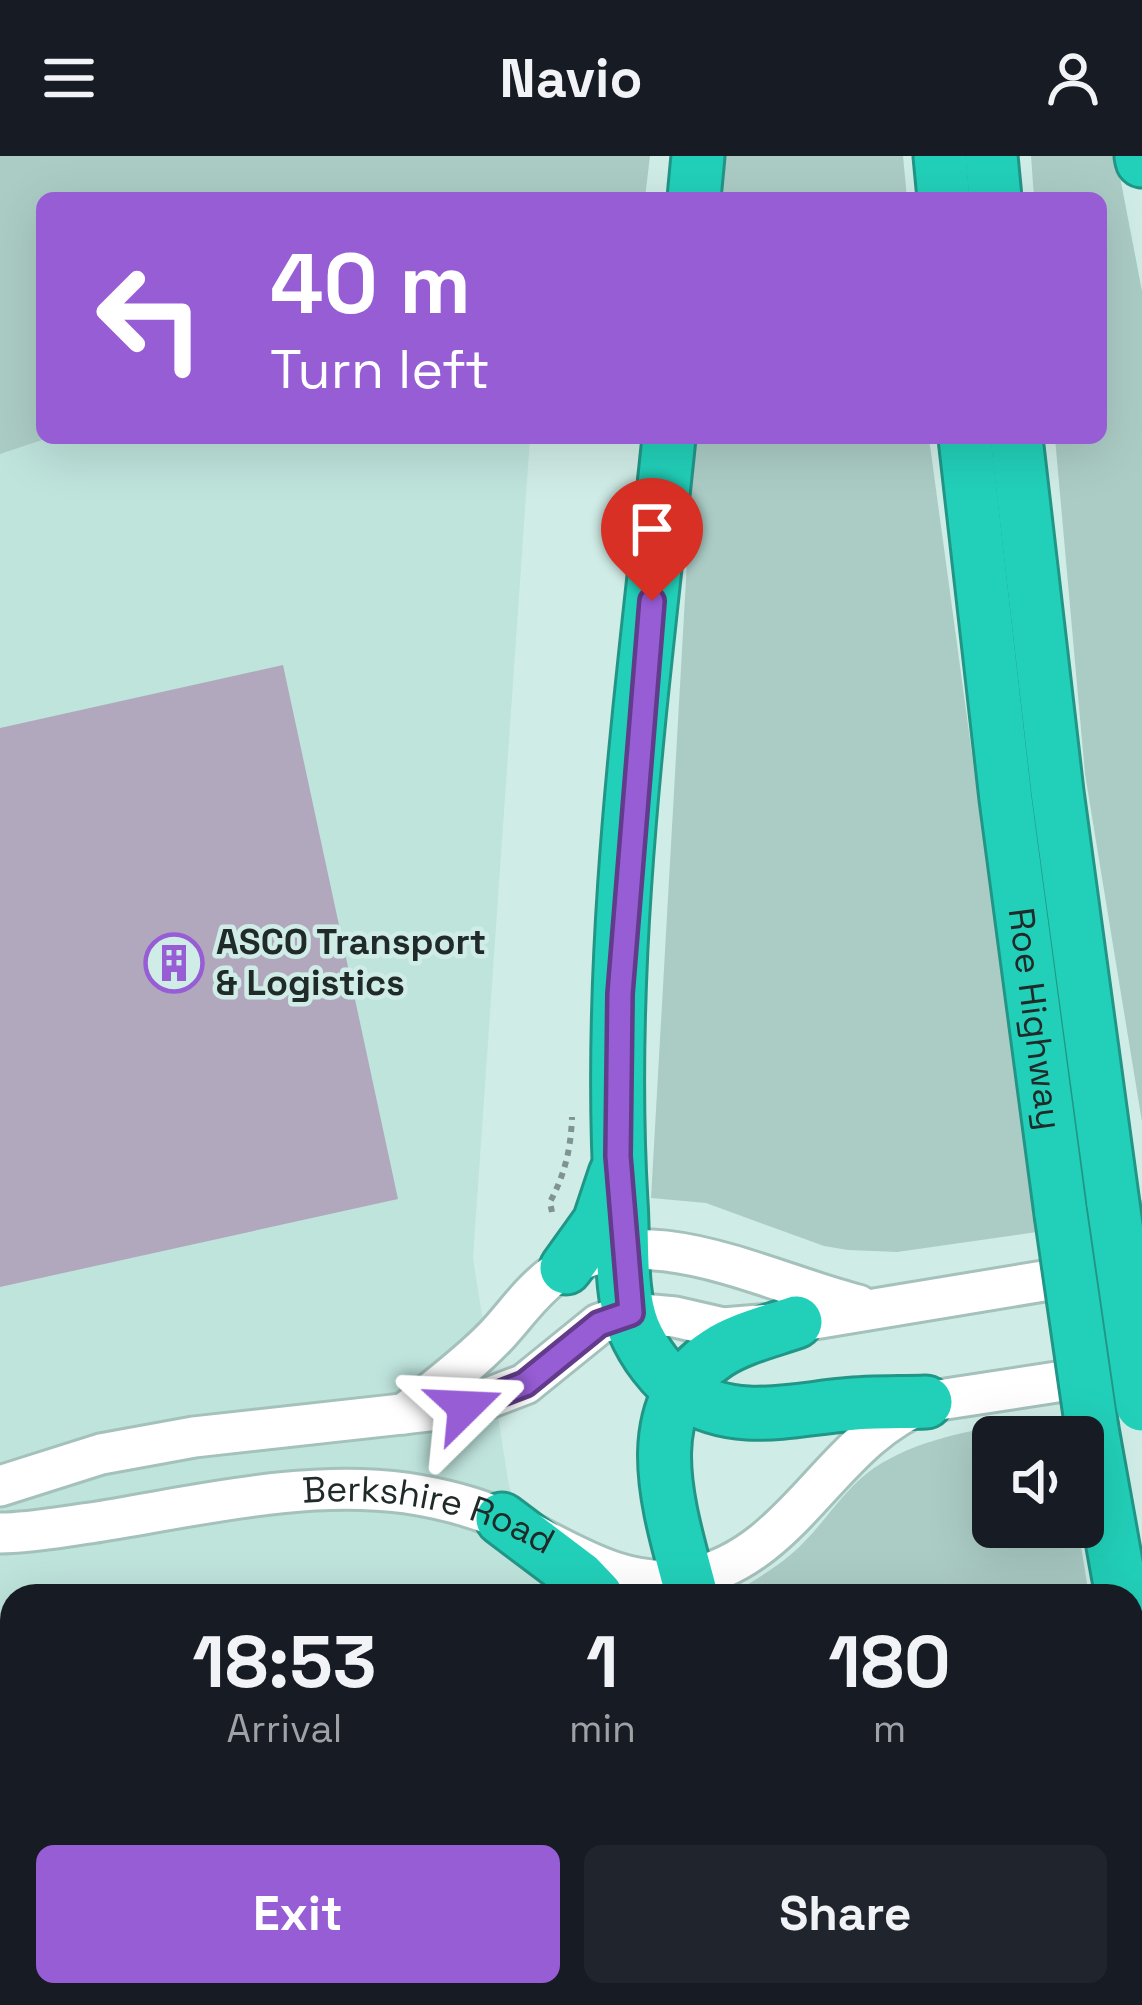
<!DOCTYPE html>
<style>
body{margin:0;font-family:"Space Grotesk",sans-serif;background:#20242c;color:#f1f3f6;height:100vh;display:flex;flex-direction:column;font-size:45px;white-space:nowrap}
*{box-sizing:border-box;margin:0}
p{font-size:39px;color:#9ea1a6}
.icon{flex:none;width:66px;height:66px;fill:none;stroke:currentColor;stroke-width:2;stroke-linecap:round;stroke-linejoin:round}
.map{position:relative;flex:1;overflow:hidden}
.sheet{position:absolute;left:0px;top:1428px;width:1143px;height:423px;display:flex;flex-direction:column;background:#171b24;border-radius:36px 36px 0 0;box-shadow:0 12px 48px #0002}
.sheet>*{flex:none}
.top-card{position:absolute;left:36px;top:36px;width:1071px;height:252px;border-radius:18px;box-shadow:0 12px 48px #0002;background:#975dd5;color:#fff;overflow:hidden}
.controls{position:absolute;left:972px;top:1260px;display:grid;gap:24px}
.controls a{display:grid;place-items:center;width:132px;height:132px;border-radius:18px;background:#171b24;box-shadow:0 12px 48px #0002;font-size:60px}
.pin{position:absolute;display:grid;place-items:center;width:102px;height:102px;color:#fff;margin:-123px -51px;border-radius:50% 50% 50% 0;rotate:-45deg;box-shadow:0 0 12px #0007}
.pin .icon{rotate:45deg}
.me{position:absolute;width:132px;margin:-66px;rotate:69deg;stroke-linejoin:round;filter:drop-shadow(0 0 9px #0008)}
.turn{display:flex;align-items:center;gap:42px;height:252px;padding:0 36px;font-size:54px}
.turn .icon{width:156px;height:156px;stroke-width:2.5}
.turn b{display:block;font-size:84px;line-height:102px}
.eta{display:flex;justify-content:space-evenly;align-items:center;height:204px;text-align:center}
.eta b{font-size:72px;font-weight:600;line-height:84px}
.button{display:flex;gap:24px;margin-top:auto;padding:24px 36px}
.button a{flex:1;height:138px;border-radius:18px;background:#975dd5;color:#fff;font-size:48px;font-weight:600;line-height:138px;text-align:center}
.button a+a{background:#20242c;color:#f1f3f6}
header{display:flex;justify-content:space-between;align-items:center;height:156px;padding:0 36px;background:#171b24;font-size:54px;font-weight:600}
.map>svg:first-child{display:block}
.built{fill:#bee4dc}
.green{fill:#abccc5}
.building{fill:#b1a8bd}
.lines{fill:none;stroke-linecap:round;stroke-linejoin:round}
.secondary-casing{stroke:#a5c1bb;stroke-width:45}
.motorway-casing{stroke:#219687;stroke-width:57}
.path{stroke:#7f938f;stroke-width:6;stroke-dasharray:6 6;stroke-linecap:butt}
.secondary{stroke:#fff;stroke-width:39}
.motorway{stroke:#22d0b9;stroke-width:51}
.motorway-bridge-casing{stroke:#219687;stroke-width:57;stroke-linecap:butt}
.motorway-bridge{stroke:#22d0b9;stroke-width:51}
.route-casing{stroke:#623c8a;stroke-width:30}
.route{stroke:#975dd5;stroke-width:21}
.labels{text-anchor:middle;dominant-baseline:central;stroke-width:9;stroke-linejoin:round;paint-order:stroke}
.poi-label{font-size:36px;font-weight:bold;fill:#202b29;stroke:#d0ece6;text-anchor:start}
.street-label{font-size:36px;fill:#202b29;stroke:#d0ece6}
</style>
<header><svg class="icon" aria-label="menu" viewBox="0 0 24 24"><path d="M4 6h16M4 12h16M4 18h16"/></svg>Navio<svg class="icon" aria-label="person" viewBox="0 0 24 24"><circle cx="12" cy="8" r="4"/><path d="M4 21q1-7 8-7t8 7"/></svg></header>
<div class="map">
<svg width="1142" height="1849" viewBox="0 0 1142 1849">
<rect width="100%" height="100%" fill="#d0ece6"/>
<path class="built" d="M44,282H530L473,1102L509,1330L551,1440H12V1839H704L708,1849H0V297Z"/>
<path class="green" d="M0,0H650L645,42H42V282H48L0,298Z
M711,0H903L907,42H708Z
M1031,0H1116L1142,135V966L1085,618L1055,282H1101V42H1034Z
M694,282H929L1037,1076L897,1096L848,1094L824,1090L706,1047L651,1042Z
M1061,1260L1064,1281H993V1371H1078L1089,1440H729C756,1423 782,1409 804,1386C828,1362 846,1331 874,1312C928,1276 999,1271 1061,1260Z
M1131,1707L1142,1777V1849H851L848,1839H1131Z"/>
<path class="building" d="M283,509L398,1043L0,1131V572Z
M12,1611V1726L0,1695V1615Z
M102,1839H661L665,1849H105Z"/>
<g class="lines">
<defs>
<g id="secondary">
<path d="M404,1258C435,1233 467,1210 495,1181C514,1161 529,1138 551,1121C636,1054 768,1127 858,1149"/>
<path d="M0,1330L101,1298L194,1281L465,1251L525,1228L599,1168L631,1157L675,1161L723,1172L796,1166L1098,1116"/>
<path id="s1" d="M0,1377C30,1377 60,1371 90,1367C193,1351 302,1323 406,1337C439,1342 472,1350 502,1363C562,1390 620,1436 690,1422C795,1401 830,1283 926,1246L1109,1218"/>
</g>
<g id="motorway">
<path d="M940,0L944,42"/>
<path d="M991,0L995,42"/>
<path d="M1141,0L1142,5"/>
<path d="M694,42L698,0"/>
<path d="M669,282C643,534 606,792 621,1046C624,1086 619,1135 634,1173C644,1197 663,1222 684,1237C734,1270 790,1254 844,1249C871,1246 899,1247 926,1246"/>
<path id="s2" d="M965,282L1006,643L1061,1058"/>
<path d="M1016,282L1057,636L1113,1048"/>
<path d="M566,1112L599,1066L615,1018"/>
<path d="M1092,1273L1122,1440"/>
<path d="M502,1363L579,1421L597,1440"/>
<path d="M692,1440C672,1361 631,1253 717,1197C740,1182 770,1175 796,1166"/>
<path d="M1131,1492L1142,1554"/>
<path d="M818,1839L822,1849"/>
</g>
</defs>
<use href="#secondary" class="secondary-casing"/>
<use href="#motorway" class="motorway-casing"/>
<path class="path" d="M552,1056L550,1046C565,1018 571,992 572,961"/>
<use href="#secondary" class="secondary"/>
<use href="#motorway" class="motorway"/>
<defs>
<path id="motorway-bridge" d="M1113,1048L1142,1249
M1061,1058L1092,1273"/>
</defs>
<use href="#motorway-bridge" class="motorway-bridge-casing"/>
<use href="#motorway-bridge" class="motorway-bridge"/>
</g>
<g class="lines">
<defs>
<path id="route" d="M465,1251L525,1228L599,1168L631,1157L618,1000L620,838L652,445"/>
</defs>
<use href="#route" class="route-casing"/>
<use href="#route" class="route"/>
</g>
<defs>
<symbol id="building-ring" viewBox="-11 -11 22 22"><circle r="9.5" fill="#d0ece6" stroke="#975dd5" stroke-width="1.5"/><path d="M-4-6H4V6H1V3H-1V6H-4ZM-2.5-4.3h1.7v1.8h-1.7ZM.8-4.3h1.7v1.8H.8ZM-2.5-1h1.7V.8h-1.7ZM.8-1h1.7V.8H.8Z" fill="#975dd5"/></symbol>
</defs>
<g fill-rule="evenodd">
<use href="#building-ring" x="141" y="774" width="66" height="66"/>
</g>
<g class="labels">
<g class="poi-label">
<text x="216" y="786">ASCO Transport<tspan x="216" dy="41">&amp; Logistics</tspan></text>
</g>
<g class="street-label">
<text stroke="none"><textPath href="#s2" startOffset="585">Roe Highway</textPath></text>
<text stroke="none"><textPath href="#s1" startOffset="435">Berkshire Road</textPath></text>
</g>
</g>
</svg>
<div class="controls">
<a><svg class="icon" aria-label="sound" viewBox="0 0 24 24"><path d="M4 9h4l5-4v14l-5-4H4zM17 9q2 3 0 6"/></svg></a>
</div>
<div class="pin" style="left:652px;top:445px;background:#d93025"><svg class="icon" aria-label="arrive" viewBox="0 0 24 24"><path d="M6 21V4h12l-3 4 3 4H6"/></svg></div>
<svg class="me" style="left:465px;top:1251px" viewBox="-20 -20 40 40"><path d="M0-17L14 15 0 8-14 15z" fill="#975dd5" stroke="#fff" stroke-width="4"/></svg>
<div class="top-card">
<div class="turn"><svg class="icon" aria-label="left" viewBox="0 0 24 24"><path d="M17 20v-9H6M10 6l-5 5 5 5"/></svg><div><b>40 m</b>Turn left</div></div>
</div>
<section class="sheet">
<div class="eta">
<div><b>18:53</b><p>Arrival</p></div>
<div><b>1</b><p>min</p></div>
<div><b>180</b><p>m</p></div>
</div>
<div class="button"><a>Exit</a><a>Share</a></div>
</section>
</div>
